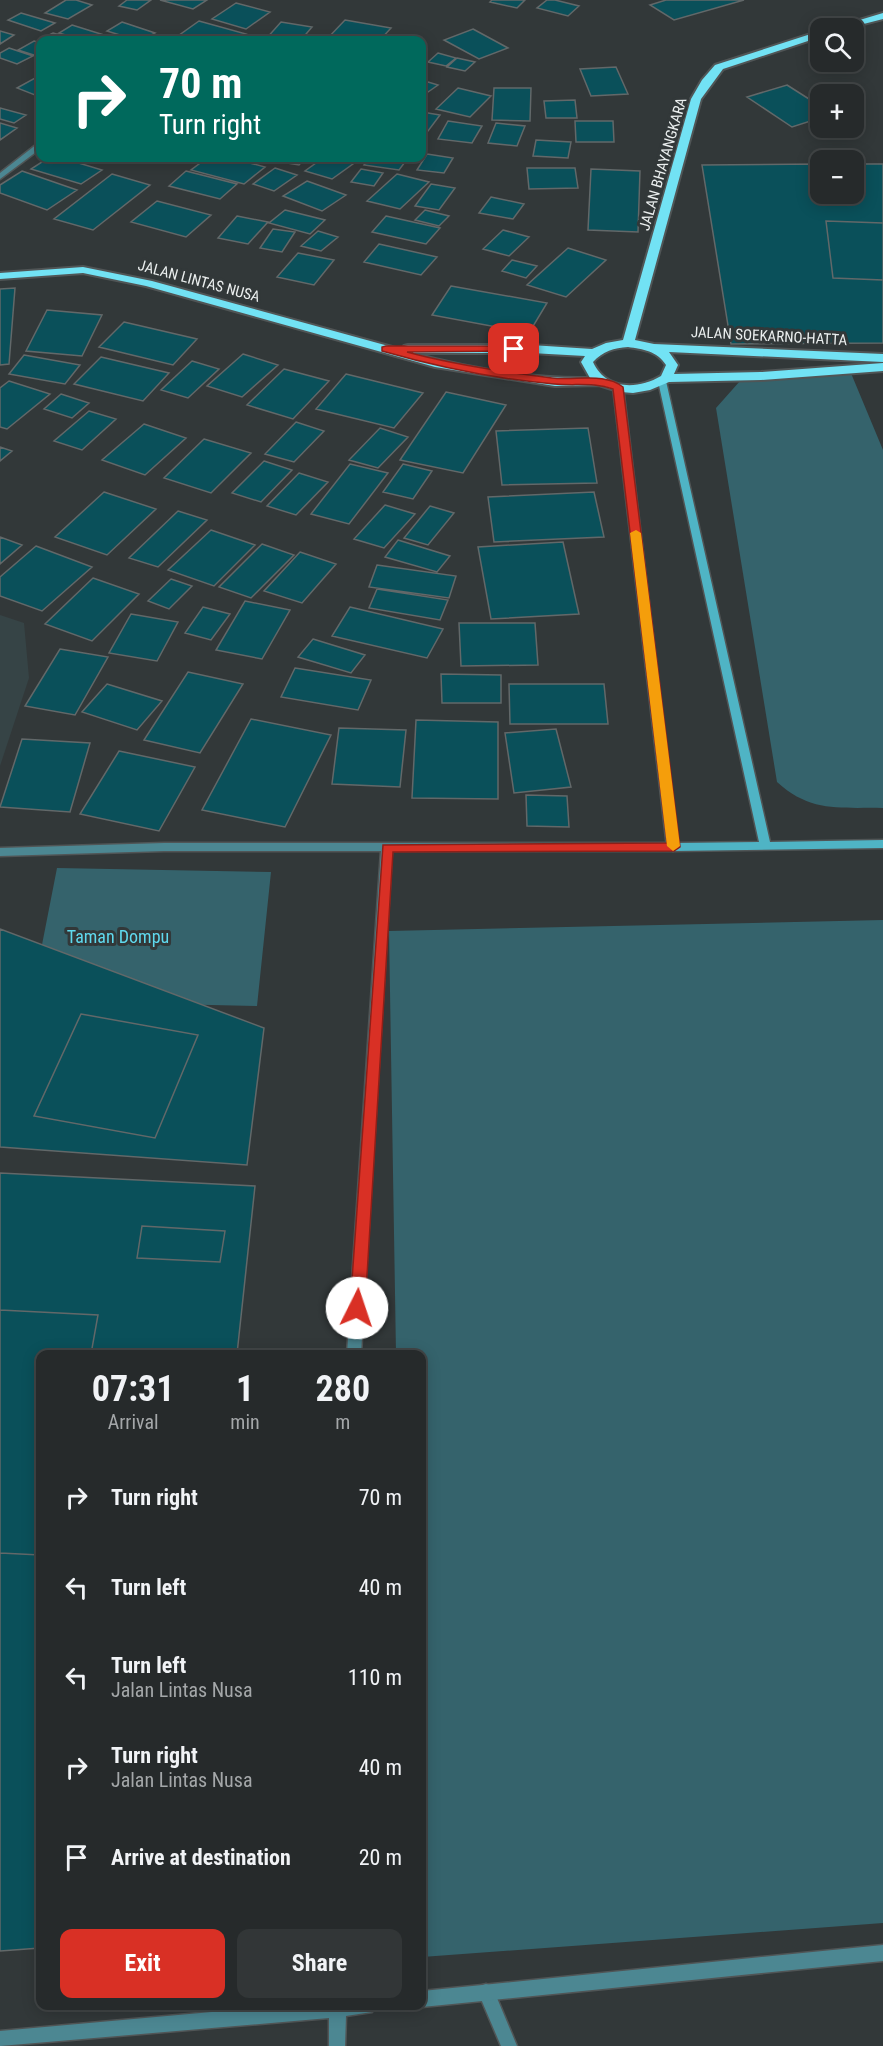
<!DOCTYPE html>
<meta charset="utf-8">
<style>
body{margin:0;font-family:"Roboto Condensed",sans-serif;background:#323637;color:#f1f3f6;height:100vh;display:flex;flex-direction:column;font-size:22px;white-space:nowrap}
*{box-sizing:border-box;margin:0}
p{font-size:20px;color:#a4a7a9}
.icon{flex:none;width:33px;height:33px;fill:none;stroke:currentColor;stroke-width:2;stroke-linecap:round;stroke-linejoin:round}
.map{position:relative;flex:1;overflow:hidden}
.side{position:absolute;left:36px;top:1350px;width:390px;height:660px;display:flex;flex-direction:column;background:#262a2b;border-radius:12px;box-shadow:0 3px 15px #0003,0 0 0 2px #424647}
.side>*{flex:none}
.banner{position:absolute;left:36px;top:36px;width:390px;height:126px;border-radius:12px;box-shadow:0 3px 15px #0003,0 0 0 2px #424647;background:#00695c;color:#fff;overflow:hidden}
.buttons{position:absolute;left:810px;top:18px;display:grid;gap:12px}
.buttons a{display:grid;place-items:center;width:54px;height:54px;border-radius:12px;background:#262a2b;box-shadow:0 3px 15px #0003,0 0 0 2px #424647;font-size:30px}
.pin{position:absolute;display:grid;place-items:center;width:51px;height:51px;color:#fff;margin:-26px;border-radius:12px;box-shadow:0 3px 9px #0006}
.me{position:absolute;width:66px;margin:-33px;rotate:4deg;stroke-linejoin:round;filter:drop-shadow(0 0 4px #0008)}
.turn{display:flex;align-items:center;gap:21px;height:126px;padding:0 24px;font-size:27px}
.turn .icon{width:78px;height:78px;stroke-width:2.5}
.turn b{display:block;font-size:42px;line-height:51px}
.eta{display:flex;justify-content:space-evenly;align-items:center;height:102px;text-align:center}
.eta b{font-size:36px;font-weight:700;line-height:42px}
.cta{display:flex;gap:12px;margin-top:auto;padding:12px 24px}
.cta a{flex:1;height:69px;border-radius:12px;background:#d93025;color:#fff;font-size:24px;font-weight:700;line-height:69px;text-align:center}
.cta a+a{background:#323637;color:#f1f3f6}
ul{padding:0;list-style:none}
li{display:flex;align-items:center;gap:18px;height:90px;padding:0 24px}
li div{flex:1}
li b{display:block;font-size:22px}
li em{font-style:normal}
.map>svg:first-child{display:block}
.built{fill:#364446}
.green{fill:#35636c}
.building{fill:#0a505a;stroke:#626869;stroke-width:1.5}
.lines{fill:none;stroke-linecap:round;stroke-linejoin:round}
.service-casing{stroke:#505556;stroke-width:3}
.minor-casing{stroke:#505556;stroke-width:3}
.secondary-casing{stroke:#505556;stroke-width:3}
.trunk-casing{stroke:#505556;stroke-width:4}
.service{fill:#4c8792;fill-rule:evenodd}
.minor{fill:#4c8792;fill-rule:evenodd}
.secondary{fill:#4fb4c5;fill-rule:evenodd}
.trunk{fill:#72e2f4;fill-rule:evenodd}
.route{fill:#d93025;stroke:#8d1f18;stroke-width:1.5}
.slow{fill:#f59e0b}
.labels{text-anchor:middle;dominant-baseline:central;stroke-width:6;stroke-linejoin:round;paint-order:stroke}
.far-street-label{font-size:15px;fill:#ebefef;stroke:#323839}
.park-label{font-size:18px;fill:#5fd9ee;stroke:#323839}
</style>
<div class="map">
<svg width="883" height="2046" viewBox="0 0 883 2046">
<rect width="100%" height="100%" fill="#323839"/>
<path class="built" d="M0,615L24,623L29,678L0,766Z"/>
<path class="green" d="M848,366L883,450V808C840,807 811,813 777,782L716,408L740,381L756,373Z
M57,868L271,872L257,1006L31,1001Z
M883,920V1923L422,1957V1354H396L389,931Z"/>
<path class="building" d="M66,0H76L92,5L68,19L45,13Z
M127,0H151L137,10L119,6Z
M160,0H207L193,9Z
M492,0H525L517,8L490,2Z
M547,0H555L579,6L568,16L537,8Z
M666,0H744L674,20L650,5Z
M236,3L270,12L246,29L212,19Z
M21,13L55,23L41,31L8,20Z
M345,20L391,28L380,40H326Z
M199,21L246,34L237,40H196L178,36Z
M122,22L155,33L142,40H136L107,31Z
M281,22L312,27L301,40H265Z
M72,25L104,35L95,40H82L59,33Z
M473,29L508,48L479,59L444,40Z
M0,31L14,35L0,44Z
M53,33L78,40H39Z
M34,41L40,43V57L18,50Z
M9,48L33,56L17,64L0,58V53Z
M438,53L456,58L446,66L428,62Z
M457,58L475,62L465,71L447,67Z
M616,67L628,94L591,96L580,69Z
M35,78L40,81V97L17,88Z
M428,82L438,85L428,92L422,90V86Z
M787,85L820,106V118L792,127L747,97Z
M458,88L491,96L470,117L436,109Z
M494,88H531L530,121L492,120Z
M575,100L577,118H546L544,101Z
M0,108L26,115L14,123L0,119Z
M422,112L440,115L428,131L422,130Z
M448,121L482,126L472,143L438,139Z
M575,121H613L614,142H576Z
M0,123L17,128L0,140Z
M496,123L525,126L517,146L488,143Z
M536,140L571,142L568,158L533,156Z
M427,154L453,158L444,173L417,170Z
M48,158H62L102,170L81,184L31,169Z
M207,158H231L265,167L244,184L191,170Z
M271,158H305L299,165L269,160Z
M323,158H345L357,161L332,179L305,171Z
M369,158H408L399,170L364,165Z
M820,164V194H854V164H883V343L731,344L702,165Z
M275,168L297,175L274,191L253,184Z
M527,168H575L578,188L529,189Z
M361,169L383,173L374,186L351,182Z
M591,169L640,171L638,232L588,230Z
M22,171L77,190L47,210L0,193V185Z
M186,171L237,184L220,199L169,186Z
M112,174L150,185L93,230L54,219Z
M397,174L429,182L400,209L367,201Z
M307,181L346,195L322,211L283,196Z
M431,184L455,188L439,210L415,206Z
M491,197L524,204L513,219L479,213Z
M157,201L211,215L186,237L131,222Z
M285,210L325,220L310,234L269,223Z
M425,210L449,216L439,226L415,220Z
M237,216L268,222L248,244L218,238Z
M386,216L440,228L426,244L372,232Z
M826,221L883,223V280L833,278Z
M273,229L295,232L282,252L260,248Z
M503,230L529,237L509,256L483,249Z
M318,231L338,237L321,251L301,246Z
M379,244L437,257L421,275L364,262Z
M568,248L606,260L566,297L527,285Z
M298,253L334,260L314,285L277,277Z
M512,260L537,266L526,278L502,271Z
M451,286L547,303L529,333L432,315Z
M15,288L9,364L0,365V289Z
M47,310L102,315L82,356L26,351Z
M124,322L197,339L173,365L99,347Z
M243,354L278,365L242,397L207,386Z
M24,355L80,365L65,384L9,374Z
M101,357L169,373L143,401L74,384Z
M192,361L219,369L188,398L161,390Z
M284,369L329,381L293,419L247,405Z
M346,374L423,393L394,428L316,409Z
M9,381L50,394L7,429L0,427V388Z
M446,392L506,405L463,473L400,460Z
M61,394L89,403L72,418L44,409Z
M89,411L116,419L82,450L54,441Z
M296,422L324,431L294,462L265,454Z
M144,424L186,438L145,475L102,460Z
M380,428L408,437L378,468L349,460Z
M588,428L597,483L502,485L496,431Z
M204,439L251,453L211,493L164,478Z
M0,447L12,451L0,461Z
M264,461L292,470L261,502L232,493Z
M350,464L388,473L349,524L311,514Z
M403,464L432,471L413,499L383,492Z
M299,473L328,482L296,515L267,506Z
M104,492L156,509L107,555L55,537Z
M594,492L604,537L494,542L488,497Z
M385,505L415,514L384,548L354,539Z
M430,506L454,513L428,545L404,538Z
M178,511L207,520L158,567L129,558Z
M211,530L255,545L214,586L168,570Z
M0,537L22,545L0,564Z
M398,540L450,556L437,572L385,557Z
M563,542L579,614L491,619L478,547Z
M262,544L294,555L251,598L219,587Z
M36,546L92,567L42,611L0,596V577Z
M300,552L336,564L302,603L264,591Z
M377,565L456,576L449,598L369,587Z
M93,578L139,594L92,641L45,624Z
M171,579L192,586L169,609L148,601Z
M377,589L448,600L440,620L369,608Z
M245,601L290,610L262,659L216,650Z
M203,607L230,614L211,640L185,633Z
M350,607L443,629L427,658L332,636Z
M131,614L178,622L157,661L109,653Z
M459,623H535L538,665L461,666Z
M313,639L365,655L351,673L298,657Z
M60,649L108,657L75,715L25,706Z
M295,668L371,680L358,710L281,697Z
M188,672L243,684L200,753L144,740Z
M441,674L501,675V703H442Z
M107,684L162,701L137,730L82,712Z
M509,684H604L608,724H510Z
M251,719L331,735L285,827L202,810Z
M416,720L498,722V799L412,798Z
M339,728L406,730L400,787L332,784Z
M556,729L571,787L514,793L505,733Z
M22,739L90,743L70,812L0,807Z
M119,751L195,767L159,831L80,814Z
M526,795L567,796L569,827L527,826Z
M0,929L264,1028L247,1165L0,1147Z
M81,1014L198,1035L155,1138L34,1116Z
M0,1173L255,1186L237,1354H40V1948L0,1951Z
M142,1226L225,1231L220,1262L137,1258Z
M0,1310L98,1315L91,1354H40V1555L0,1553Z"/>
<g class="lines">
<defs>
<path id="service" d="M486,1984L492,1986L517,2046H501L478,1992L480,1986Z"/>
<path id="minor" d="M37,144H40V149L0,179V173Z
M164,843H673L679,847L673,851H392L361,1354H347L381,851H164L0,856V848Z
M883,1945V1961L422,2007L418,2006H422V1991Z
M279,2006H374L372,2012L346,2016L345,2046H329V2018L0,2046V2031Z"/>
<path id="secondary" d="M662,378L666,381L770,842L883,840V848L673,851L667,847L613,387L618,384L623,387L678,843L759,842L658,381Z"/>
<path id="trunk" d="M883,13V19L848,28H833Z
M820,31V37L723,69L701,99L635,340L654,344L883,354V362L669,352L678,365L674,374L761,372L883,363V371L761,380L669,382L650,390L633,393L621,392L599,385L555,386L435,367L146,286L83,273L0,279V273L83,267L152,281L403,350L404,346L408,345H531L592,349L606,343L623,340L691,99L702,80L715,65ZM628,347C643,349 657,351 666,365L661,376C637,390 606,390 593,362C603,351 614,348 628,347ZM411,353H531L585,356L581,362L590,378C532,379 467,368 411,353Z"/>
</defs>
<use href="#service" class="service-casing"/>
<use href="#minor" class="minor-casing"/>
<use href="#secondary" class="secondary-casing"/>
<use href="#trunk" class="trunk-casing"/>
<use href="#service" class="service"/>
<use href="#minor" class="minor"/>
<use href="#secondary" class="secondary"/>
<use href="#trunk" class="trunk"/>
</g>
<path class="route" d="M386,346H514L519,349L518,351L407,352C454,365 504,372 552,378C575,381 605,372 623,387L680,847L674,851L393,852L365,1308L363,1313L357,1315L352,1313L350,1308L383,845L667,843L613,389C594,382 575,386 554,384C496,379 438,367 382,351V347Z"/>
<path class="slow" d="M636,530L641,533L680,846L673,851L667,846L630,533Z"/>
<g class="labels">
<g class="far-street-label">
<text transform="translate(663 164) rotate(-74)">JALAN BHAYANGKARA</text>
<text transform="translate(199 281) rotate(15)">JALAN LINTAS NUSA</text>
<text transform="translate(769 336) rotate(3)">JALAN SOEKARNO-HATTA</text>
</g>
<g class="park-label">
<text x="118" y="936">Taman Dompu</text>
</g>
</g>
</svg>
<div class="buttons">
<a><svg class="icon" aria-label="search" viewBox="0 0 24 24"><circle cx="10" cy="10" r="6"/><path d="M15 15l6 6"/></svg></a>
<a>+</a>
<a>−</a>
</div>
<div class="pin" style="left:514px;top:349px;background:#d93025"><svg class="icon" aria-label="arrive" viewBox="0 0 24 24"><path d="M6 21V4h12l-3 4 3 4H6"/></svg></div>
<svg class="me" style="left:357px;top:1308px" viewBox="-20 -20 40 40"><circle r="19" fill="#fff"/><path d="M0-13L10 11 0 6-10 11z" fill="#d93025"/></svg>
<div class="banner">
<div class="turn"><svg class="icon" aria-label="right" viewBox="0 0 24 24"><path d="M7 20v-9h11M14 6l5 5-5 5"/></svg><div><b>70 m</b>Turn right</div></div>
</div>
<section class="side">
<div class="eta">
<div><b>07:31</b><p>Arrival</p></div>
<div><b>1</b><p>min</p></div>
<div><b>280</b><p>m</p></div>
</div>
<ul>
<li><svg class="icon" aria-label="right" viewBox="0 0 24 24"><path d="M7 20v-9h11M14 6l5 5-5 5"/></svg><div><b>Turn right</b></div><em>70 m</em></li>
<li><svg class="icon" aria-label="left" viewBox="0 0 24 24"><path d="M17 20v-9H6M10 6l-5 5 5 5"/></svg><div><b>Turn left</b></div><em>40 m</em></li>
<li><svg class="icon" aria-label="left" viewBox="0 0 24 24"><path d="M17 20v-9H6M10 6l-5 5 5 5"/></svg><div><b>Turn left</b><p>Jalan Lintas Nusa</p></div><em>110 m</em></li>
<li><svg class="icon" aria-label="right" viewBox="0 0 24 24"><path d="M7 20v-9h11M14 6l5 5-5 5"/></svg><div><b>Turn right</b><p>Jalan Lintas Nusa</p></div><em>40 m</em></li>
<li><svg class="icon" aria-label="arrive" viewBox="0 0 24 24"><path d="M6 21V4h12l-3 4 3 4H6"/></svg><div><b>Arrive at destination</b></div><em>20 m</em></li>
</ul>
<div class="cta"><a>Exit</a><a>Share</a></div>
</section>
</div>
